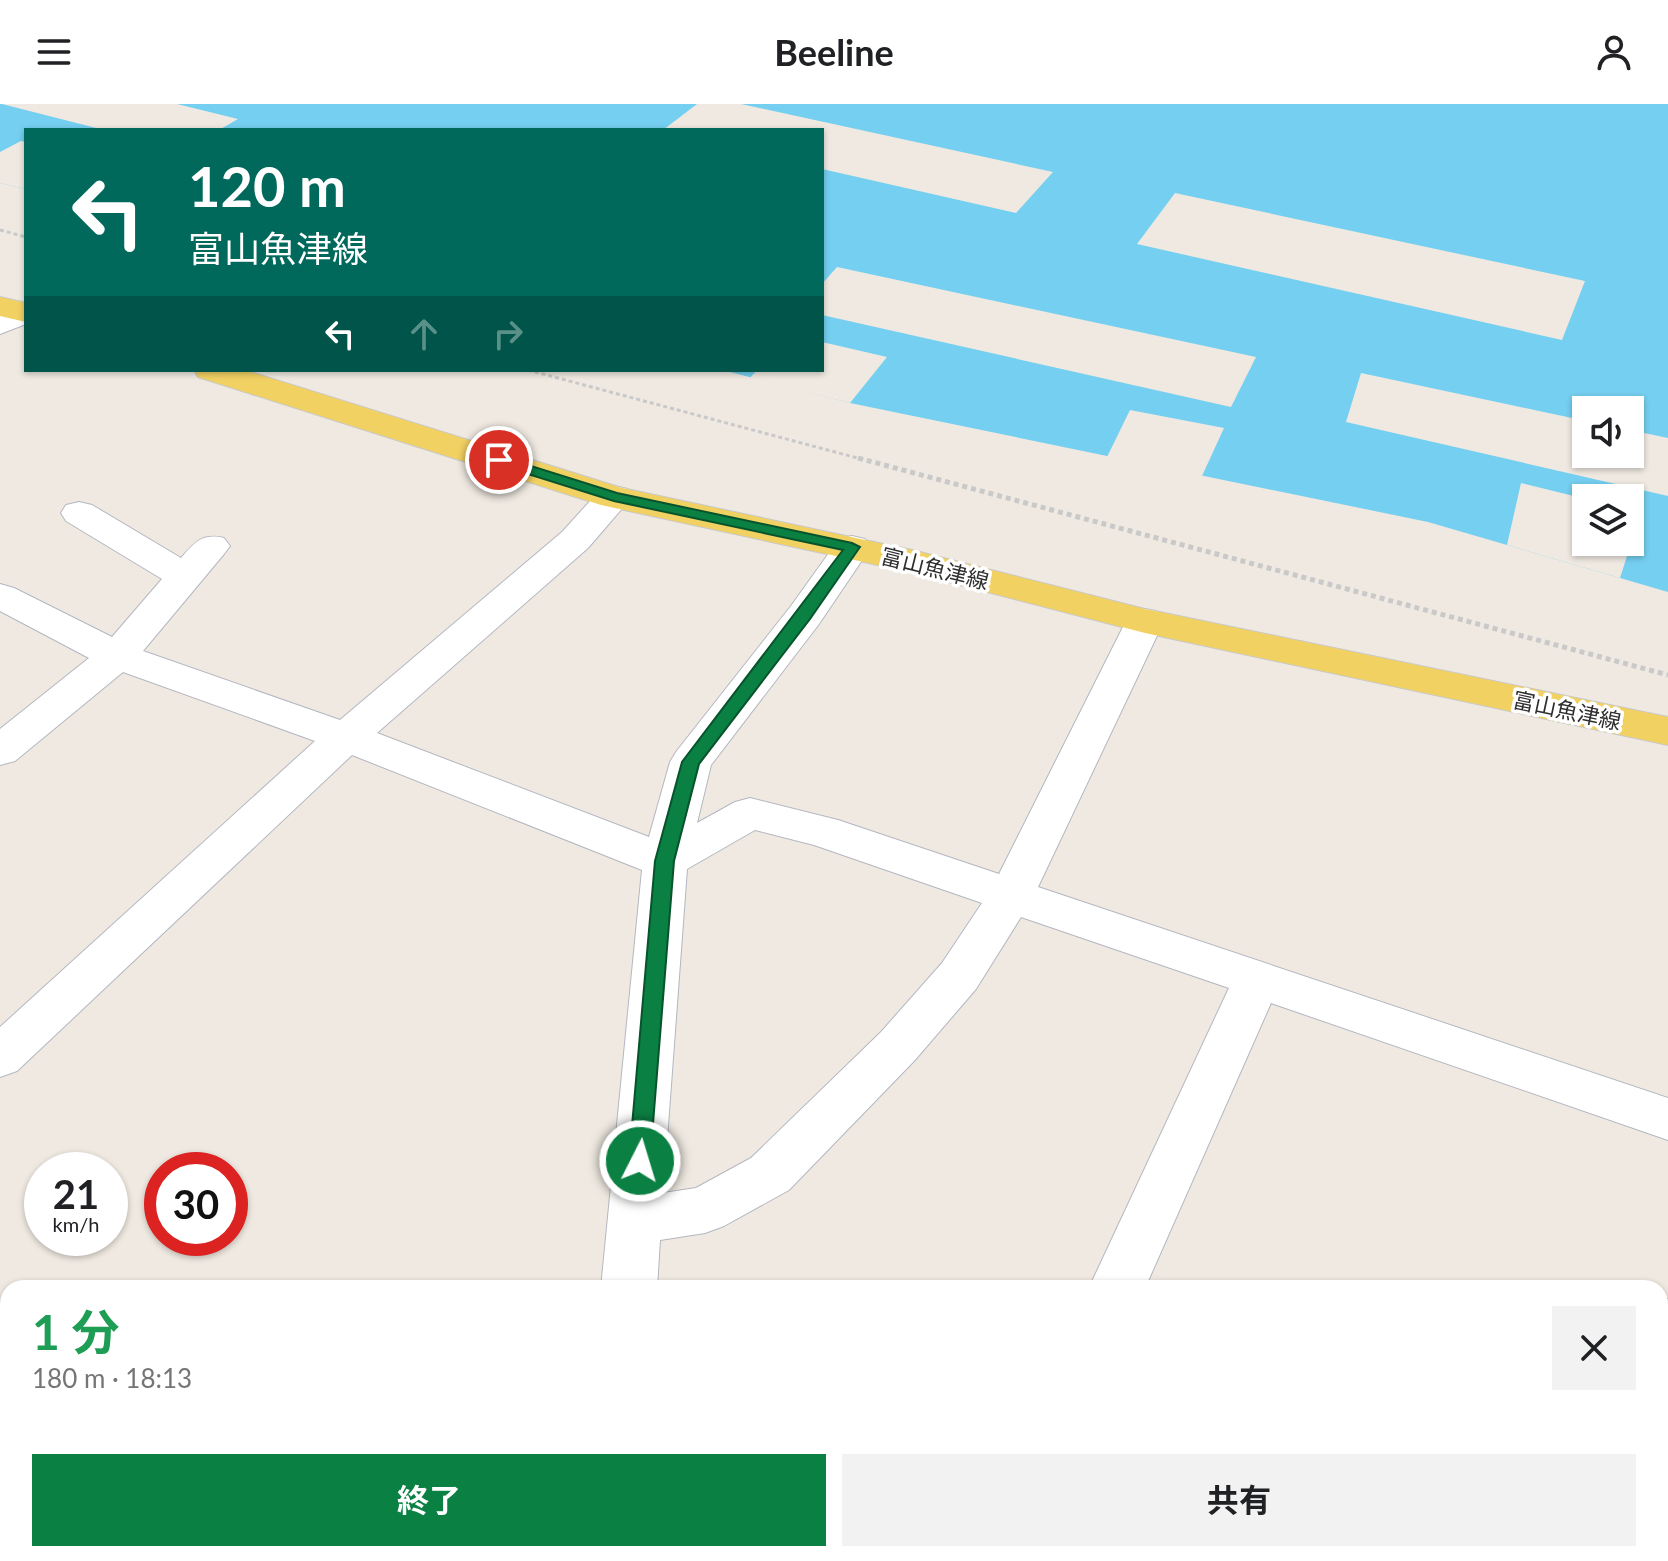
<!DOCTYPE html>
<html lang="ja">
<meta charset="utf-8">
<style>
body{margin:0;font-family:Lato,"Noto Sans JP",sans-serif;background:#f2f2f2;color:#202124;height:100vh;display:flex;flex-direction:column;font-size:30px;white-space:nowrap}
*{box-sizing:border-box;margin:0}
p{font-size:26px;color:#757577}
.icon{flex:none;width:44px;height:44px;fill:none;stroke:currentColor;stroke-width:2;stroke-linecap:round;stroke-linejoin:round}
.map{position:relative;flex:1;overflow:hidden}
.drawer{position:absolute;left:0px;top:1176px;width:1668px;height:282px;display:flex;flex-direction:column;background:#fff;border-radius:24px 24px 0 0;box-shadow:0 2px 6px #0004}
.drawer>*{flex:none}
.banner{position:absolute;left:24px;top:24px;width:800px;height:244px;border-radius:0px;box-shadow:0 2px 6px #0004;background:#00695c;color:#fff;overflow:hidden}
.controls{position:absolute;left:1572px;top:292px;display:grid;gap:16px}
.controls a{display:grid;place-items:center;width:72px;height:72px;border-radius:0px;background:#fff;box-shadow:0 2px 6px #0004;font-size:40px}
.speed{position:absolute;left:24px;top:1048px;display:flex;gap:16px;font-size:40px;font-weight:700;text-align:center}
.speed>*{display:grid;place-content:center;width:104px;height:104px;border-radius:50%;background:#fff;box-shadow:0 2px 6px #0004;line-height:1}
.speed small{font-size:20px;font-weight:400}
.speed .limit{border:12px solid #d22;background:#fff;color:#111}
.pin{position:absolute;display:grid;place-items:center;width:68px;height:68px;color:#fff;margin:-34px;border:4px solid #fff;border-radius:50%;box-shadow:0 2px 8px #0007}
.me{position:absolute;width:88px;margin:-44px;rotate:5deg;stroke-linejoin:round;filter:drop-shadow(0 0 6px #0008)}
.turn{display:flex;align-items:center;gap:28px;height:168px;padding:0 32px;font-size:36px}
.turn .icon{width:104px;height:104px;stroke-width:2.5}
.turn b{display:block;font-size:56px;line-height:68px}
.lanes{display:flex;align-items:center;height:76px;padding:0 32px;background:#0003;justify-content:center;gap:40px;direction:ltr}
.lanes .off{opacity:.35}
.round{display:grid;place-items:center;flex:none;width:84px;height:84px;border-radius:0px;background:#f2f2f2}
.summary{display:flex;align-items:center;justify-content:space-between;height:136px;padding:0 32px}
h1{font-size:48px;font-weight:700;line-height:60px;color:#1e9e55}
.primary-button{display:flex;gap:16px;margin-top:auto;padding:16px 32px}
.primary-button a{flex:1;height:92px;border-radius:0px;background:#0b8043;color:#fff;font-size:32px;font-weight:700;line-height:92px;text-align:center}
.primary-button a+a{background:#f2f2f2;color:#202124}
header{display:flex;justify-content:space-between;align-items:center;height:104px;padding:0 32px;background:#fff;font-size:36px;font-weight:700}
.map>svg:first-child{display:block}
.water{fill:#75cff0;fill-rule:evenodd}
.pier{fill:#efe9e1}
.lines{fill:none;stroke-linecap:round;stroke-linejoin:round}
.minor-casing{stroke:#b4b7c1;stroke-width:2}
.major-casing{stroke:#c9c9c9;stroke-width:2}
.path-far1{stroke:#c9c9c9;stroke-width:3;stroke-dasharray:4 3;stroke-linecap:butt}
.path{stroke:#c9c9c9;stroke-width:5;stroke-dasharray:5 4;stroke-linecap:butt}
.minor{fill:#fff;fill-rule:evenodd}
.major{fill:#f2d163;fill-rule:evenodd}
.route{fill:#0b8043;stroke:#07532c;stroke-width:2}
.labels{text-anchor:middle;dominant-baseline:central;stroke-width:7;stroke-linejoin:round;paint-order:stroke}
.street-label{font-size:22px;fill:#2e2e2e;stroke:#fff}
</style>
<header><svg class="icon" aria-label="menu" viewBox="0 0 24 24"><path d="M4 6h16M4 12h16M4 18h16"/></svg>Beeline<svg class="icon" aria-label="person" viewBox="0 0 24 24"><circle cx="12" cy="8" r="4"/><path d="M4 21q1-7 8-7t8 7"/></svg></header>
<div class="map">
<svg width="1668" height="1457" viewBox="0 0 1668 1457">
<rect width="100%" height="100%" fill="#efe9e1"/>
<path class="water" d="M0,0H1668V488L1428,418L850,299L722,266H822V26H26V85L0,79ZM1586,306H1630V350H1586ZM1586,394H1630V438H1586Z"/>
<path class="pier" d="M2,0H177L238,15L219,26H104Z
M697,0H741L1053,68L1016,109L822,65V26H663Z
M21,37L26,38V85L0,79V48Z
M1175,89L1585,177L1562,236L1137,140Z
M837,163L1256,253L1231,303L822,211V180Z
M822,238L887,253L850,299L750,274L757,266H822Z
M1361,269L1586,317V350H1630V326L1668,334V392L1346,318Z
M1130,306L1224,324L1202,372L1107,353Z
M1521,379L1586,395V438H1630V405L1641,408L1620,474L1507,441Z"/>
<g class="lines">
<defs>
<path id="minor" d="M26,199V220L0,230V208Z
M614,382L627,385L632,393L588,444L377,629L649,733L670,658L676,648L791,502L839,435L852,432L865,435L871,443L819,520L711,661L697,719L735,698L750,694L838,716L999,770L1126,517L1131,508L1145,505L1159,508L1164,517L1038,783L1668,994V1036L1271,899L1145,1184H1089L1229,884L1021,813L976,885L915,956L789,1086L724,1122L705,1129L660,1136L657,1184H601L642,766L352,651L17,967L0,973V923L315,637L123,568L15,657L0,661V625L89,554L0,507V480L14,484L112,533L162,475L66,417L61,409L66,401L79,398L92,401L181,454C195,438 202,429 224,434L230,442L224,450L143,547L340,616L562,428L601,385ZM755,726L814,741L982,799L942,859L881,928L751,1054L696,1084L663,1089L687,765Z
M1668,1195V1273L1660,1276V1198Z
M1660,1425L1668,1429V1457H1614L1615,1450H1660Z
M98,1450H163L160,1457H95Z
M576,1450H638V1457H576Z"/>
<path id="major" d="M0,193L26,199V218L0,212Z
M194,266H244L622,384L912,446L1145,505L1668,613V641L1145,529L910,468L601,401L198,273Z"/>
</defs>
<use href="#minor" class="minor-casing"/>
<use href="#major" class="major-casing"/>
<path class="path-far1" d="M0,126L26,133
M528,266L865,356"/>
<path class="path" d="M858,354L1668,571"/>
<use href="#minor" class="minor"/>
<use href="#major" class="major"/>
</g>
<path class="route" d="M499,352L617,389L852,439L860,443L810,515L699,660L674,757L650,1057L647,1063L640,1066L632,1063L629,1057L655,757L682,658L843,446L614,397L493,359L491,356Z"/>
<g class="labels">
<g class="street-label">
<text transform="translate(935 464) rotate(14)">富山魚津線</text>
<text transform="translate(1567 606) rotate(12)">富山魚津線</text>
</g>
</g>
</svg>
<div class="controls">
<a><svg class="icon" aria-label="sound" viewBox="0 0 24 24"><path d="M4 9h4l5-4v14l-5-4H4zM17 9q2 3 0 6"/></svg></a>
<a><svg class="icon" aria-label="layers" viewBox="0 0 24 24"><path d="M12 4l9 5-9 5-9-5zM3 14l9 5 9-5"/></svg></a>
</div>
<div class="speed"><div>21<small>km/h</small></div><div class="limit">30</div></div>
<div class="pin" style="left:499px;top:356px;background:#d93025"><svg class="icon" aria-label="arrive" viewBox="0 0 24 24"><path d="M6 21V4h12l-3 4 3 4H6"/></svg></div>
<svg class="me" style="left:640px;top:1057px" viewBox="-20 -20 40 40"><circle r="17" fill="#0b8043" stroke="#fff" stroke-width="3"/><path d="M0-11L8 9 0 5-8 9z" fill="#fff"/></svg>
<div class="banner">
<div class="turn"><svg class="icon" aria-label="left" viewBox="0 0 24 24"><path d="M17 20v-9H6M10 6l-5 5 5 5"/></svg><div><b>120 m</b>富山魚津線</div></div>
<div class="lanes"><svg class="icon" aria-label="left" viewBox="0 0 24 24"><path d="M17 20v-9H6M10 6l-5 5 5 5"/></svg><svg class="icon off" aria-label="ahead" viewBox="0 0 24 24"><path d="M12 20V5M6 11l6-6 6 6"/></svg><svg class="icon off" aria-label="right" viewBox="0 0 24 24"><path d="M7 20v-9h11M14 6l5 5-5 5"/></svg></div>
</div>
<section class="drawer">
<div class="summary"><div><h1>1 分</h1><p>180 m · 18:13</p></div><a class="round"><svg class="icon" aria-label="close" viewBox="0 0 24 24"><path d="M6 6l12 12M18 6L6 18"/></svg></a></div>
<div class="primary-button"><a>終了</a><a>共有</a></div>
</section>
</div>
